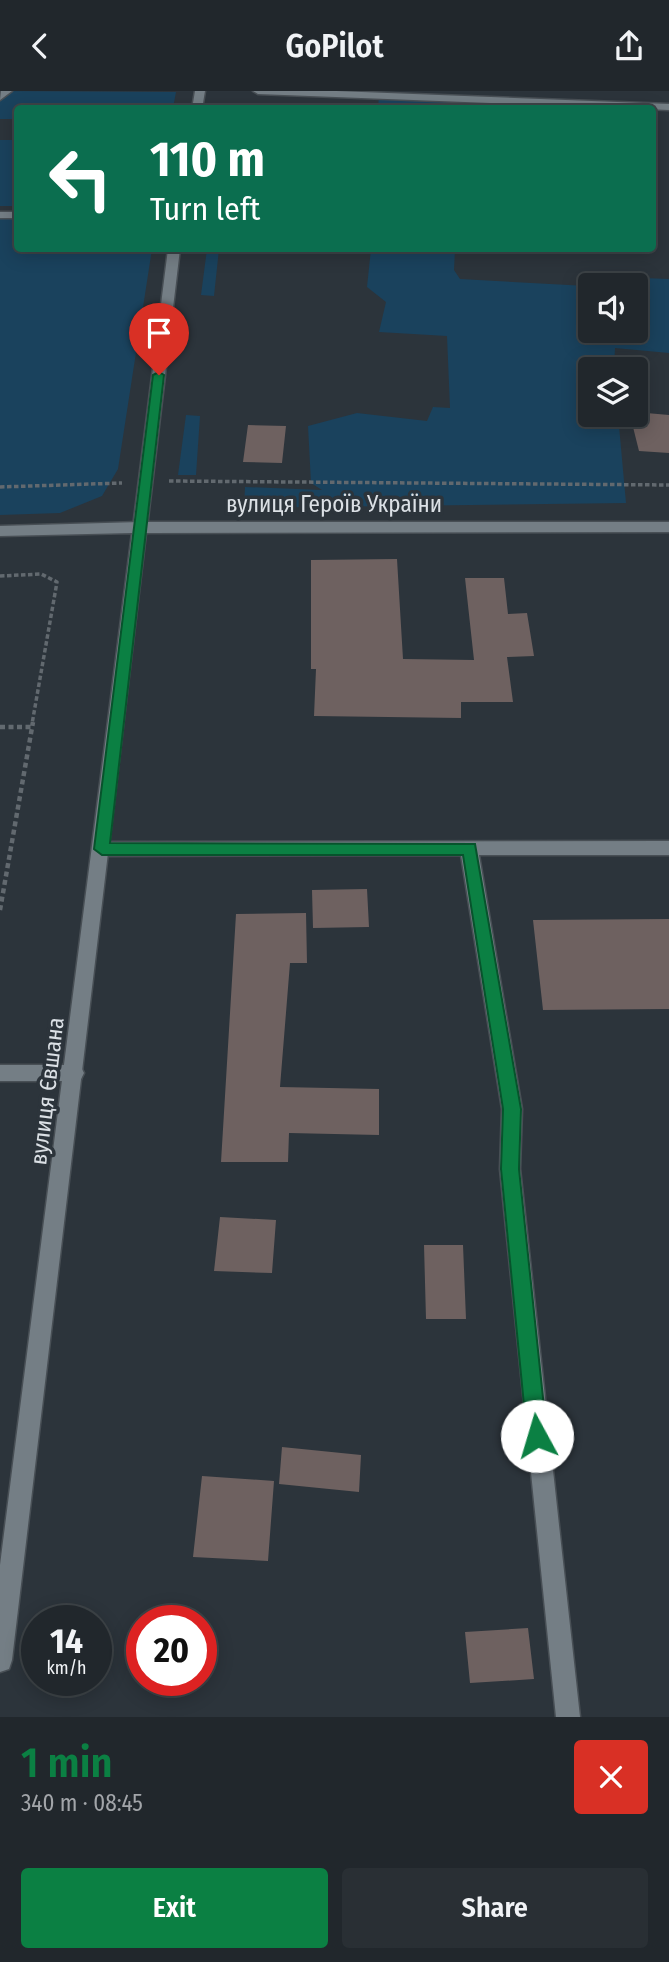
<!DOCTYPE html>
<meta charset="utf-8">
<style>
body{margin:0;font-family:"Fira Sans Condensed",sans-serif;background:#292f34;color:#f1f3f6;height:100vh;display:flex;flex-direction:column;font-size:26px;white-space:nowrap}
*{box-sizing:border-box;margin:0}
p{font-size:23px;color:#a2a5a9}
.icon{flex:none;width:38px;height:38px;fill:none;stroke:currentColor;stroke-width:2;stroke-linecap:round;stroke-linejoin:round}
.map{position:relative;height:1626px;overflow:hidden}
.panel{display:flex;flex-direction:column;background:#21272c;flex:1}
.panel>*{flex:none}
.guide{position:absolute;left:14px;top:14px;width:642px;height:147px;border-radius:7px;box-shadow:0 4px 18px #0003,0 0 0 2px #3e4448;background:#0b6e4f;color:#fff;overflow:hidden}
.tools{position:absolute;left:578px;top:182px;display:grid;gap:14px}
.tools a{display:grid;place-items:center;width:70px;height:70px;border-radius:7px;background:#21272c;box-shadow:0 4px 18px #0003,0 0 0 2px #3e4448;font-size:35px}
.speed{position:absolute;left:21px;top:1514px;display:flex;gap:14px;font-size:35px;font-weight:700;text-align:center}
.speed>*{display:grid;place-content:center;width:91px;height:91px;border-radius:50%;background:#21272c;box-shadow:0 4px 18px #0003,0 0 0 2px #3e4448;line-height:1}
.speed small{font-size:18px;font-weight:400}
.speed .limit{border:10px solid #d22;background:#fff;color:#111}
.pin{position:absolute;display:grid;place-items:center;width:60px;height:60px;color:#fff;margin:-72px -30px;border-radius:50% 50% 50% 0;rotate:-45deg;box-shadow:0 0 7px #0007}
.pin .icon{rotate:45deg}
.me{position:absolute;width:77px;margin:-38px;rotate:354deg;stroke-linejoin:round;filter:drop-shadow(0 0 5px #0008)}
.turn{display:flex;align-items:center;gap:24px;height:147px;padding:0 21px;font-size:32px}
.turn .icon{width:91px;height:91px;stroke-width:2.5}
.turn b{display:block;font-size:49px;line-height:60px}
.round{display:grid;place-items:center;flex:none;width:74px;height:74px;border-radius:7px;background:#292f34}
.head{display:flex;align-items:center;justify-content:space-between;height:119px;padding:0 21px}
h1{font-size:42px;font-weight:600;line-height:52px;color:#0b8043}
.primary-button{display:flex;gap:14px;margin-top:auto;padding:14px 21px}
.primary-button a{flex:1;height:80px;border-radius:7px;background:#0b8043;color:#fff;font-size:28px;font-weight:600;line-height:80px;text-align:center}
.primary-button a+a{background:#292f34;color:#f1f3f6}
header{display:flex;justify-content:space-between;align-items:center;height:91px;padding:0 21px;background:#21272c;font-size:32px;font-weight:600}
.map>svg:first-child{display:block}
.green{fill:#1a425d;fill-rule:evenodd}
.building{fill:#6e6160}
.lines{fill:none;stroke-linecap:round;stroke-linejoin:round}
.lane-casing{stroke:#484f55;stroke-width:3}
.street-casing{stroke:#484f55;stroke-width:3}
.secondary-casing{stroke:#484f55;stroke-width:3}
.path-far1{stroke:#62696f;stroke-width:3.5;stroke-dasharray:4.5 2.5;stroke-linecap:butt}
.path{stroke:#62696f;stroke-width:4.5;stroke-dasharray:5 3.5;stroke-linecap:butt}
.lane{fill:#747e85;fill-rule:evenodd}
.street{fill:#747e85;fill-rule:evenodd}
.secondary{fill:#747e85;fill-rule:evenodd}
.route{fill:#0b8043;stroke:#07532c;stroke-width:2}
.labels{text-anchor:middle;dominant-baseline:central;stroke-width:7;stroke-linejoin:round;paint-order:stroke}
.street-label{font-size:23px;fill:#dbe0e5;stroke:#2c343b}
</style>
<header><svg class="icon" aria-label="back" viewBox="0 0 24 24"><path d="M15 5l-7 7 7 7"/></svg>GoPilot<svg class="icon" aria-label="share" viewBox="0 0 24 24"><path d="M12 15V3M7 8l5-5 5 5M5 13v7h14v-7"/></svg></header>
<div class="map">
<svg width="669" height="1626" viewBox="0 0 669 1626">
<rect width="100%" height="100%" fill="#2c343b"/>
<path class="green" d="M0,0L176,1L173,17L18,18L17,28H0Z
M379,5L458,8V17L378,18Z
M0,49H17V115H0Z
M0,124H17L18,158H152L118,378L102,405L60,422L0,424Z
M207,158H219L214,205L201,204Z
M371,158H455L454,179L460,188L587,195L590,185L669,188V262L615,257L614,278H590V324H618L626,412L244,417L245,396L322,399L311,392L308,335L357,322L427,330L433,316L450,317L447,245L379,241L386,211L367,196ZM590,194H635V240H590Z
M186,324L200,325L196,384H178Z"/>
<path class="building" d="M635,321L669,324V362L639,360L630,324H635Z
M248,334L286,335L282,372L243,371Z
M397,468L403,568L474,569L465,487H504L508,523L527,522L534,565L507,566L513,611H461V627L314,625L316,578H311V469Z
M367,798L369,836L313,837L312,799Z
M306,822L307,872H290L280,996L379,998V1044L289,1042L288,1071H221L236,823Z
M669,828V918L543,919L533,829Z
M220,1126L276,1129L272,1182L214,1180Z
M424,1154H463L466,1228H426Z
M282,1356L361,1364L359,1401L279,1393Z
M202,1385L274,1390L268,1470L193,1466Z
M528,1537L534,1588L470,1592L465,1541Z"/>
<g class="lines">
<defs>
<path id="lane" d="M12,0L0,9L1,0Z
M253,0H336L669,13V19L258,3Z
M0,121H18V127H0Z
M669,750V764H479L522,1018L520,1078L580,1626H556L500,1078L502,1018L461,764L101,765L95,763L93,758L95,753L101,751Z
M0,974H74L81,976L84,982L81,988L74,990H0Z"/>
<path id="street" d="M195,0H205L202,18H192Z
M168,158H180L147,436L140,441L133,436Z"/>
<path id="secondary" d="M140,431H669V441L146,442L12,1569L9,1578L0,1581V1474L132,442L0,445V435Z"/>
</defs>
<use href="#lane" class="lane-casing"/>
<use href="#street" class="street-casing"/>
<use href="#secondary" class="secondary-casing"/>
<path class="path-far1" d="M169,390L669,394
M0,396L122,392
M0,485L41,483L57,491L32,633"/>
<path class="path" d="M0,636H31
M0,819L33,631"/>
<use href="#lane" class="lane"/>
<use href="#street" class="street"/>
<use href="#secondary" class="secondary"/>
</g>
<path class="route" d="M159,281L164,284L110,752L475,753L521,1018L519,1078L547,1345L544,1353L537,1356L530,1353L527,1345L501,1078L503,1018L463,764H102L94,758L153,284Z"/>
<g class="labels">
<g class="street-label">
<text x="334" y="413">вулиця Героїв України</text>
<text transform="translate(47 1000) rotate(-83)">вулиця Євшана</text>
</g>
</g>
</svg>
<div class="tools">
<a><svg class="icon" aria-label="sound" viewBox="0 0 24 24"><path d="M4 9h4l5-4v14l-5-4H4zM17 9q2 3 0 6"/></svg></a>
<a><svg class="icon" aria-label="layers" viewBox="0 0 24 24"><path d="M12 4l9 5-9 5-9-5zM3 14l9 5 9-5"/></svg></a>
</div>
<div class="speed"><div>14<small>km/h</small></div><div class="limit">20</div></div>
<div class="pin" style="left:159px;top:284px;background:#d93025"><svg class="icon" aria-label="arrive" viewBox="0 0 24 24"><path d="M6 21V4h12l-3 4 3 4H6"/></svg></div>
<svg class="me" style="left:537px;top:1345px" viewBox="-20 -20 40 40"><circle r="19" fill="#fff"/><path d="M0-13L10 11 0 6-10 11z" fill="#0b8043"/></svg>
<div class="guide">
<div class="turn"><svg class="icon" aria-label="left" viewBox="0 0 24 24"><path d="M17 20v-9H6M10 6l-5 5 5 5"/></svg><div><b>110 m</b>Turn left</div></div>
</div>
</div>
<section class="panel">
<div class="head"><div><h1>1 min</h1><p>340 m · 08:45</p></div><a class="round" style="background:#d93025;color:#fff"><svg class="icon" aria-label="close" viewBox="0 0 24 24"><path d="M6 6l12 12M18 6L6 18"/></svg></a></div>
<div class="primary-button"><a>Exit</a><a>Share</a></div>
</section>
